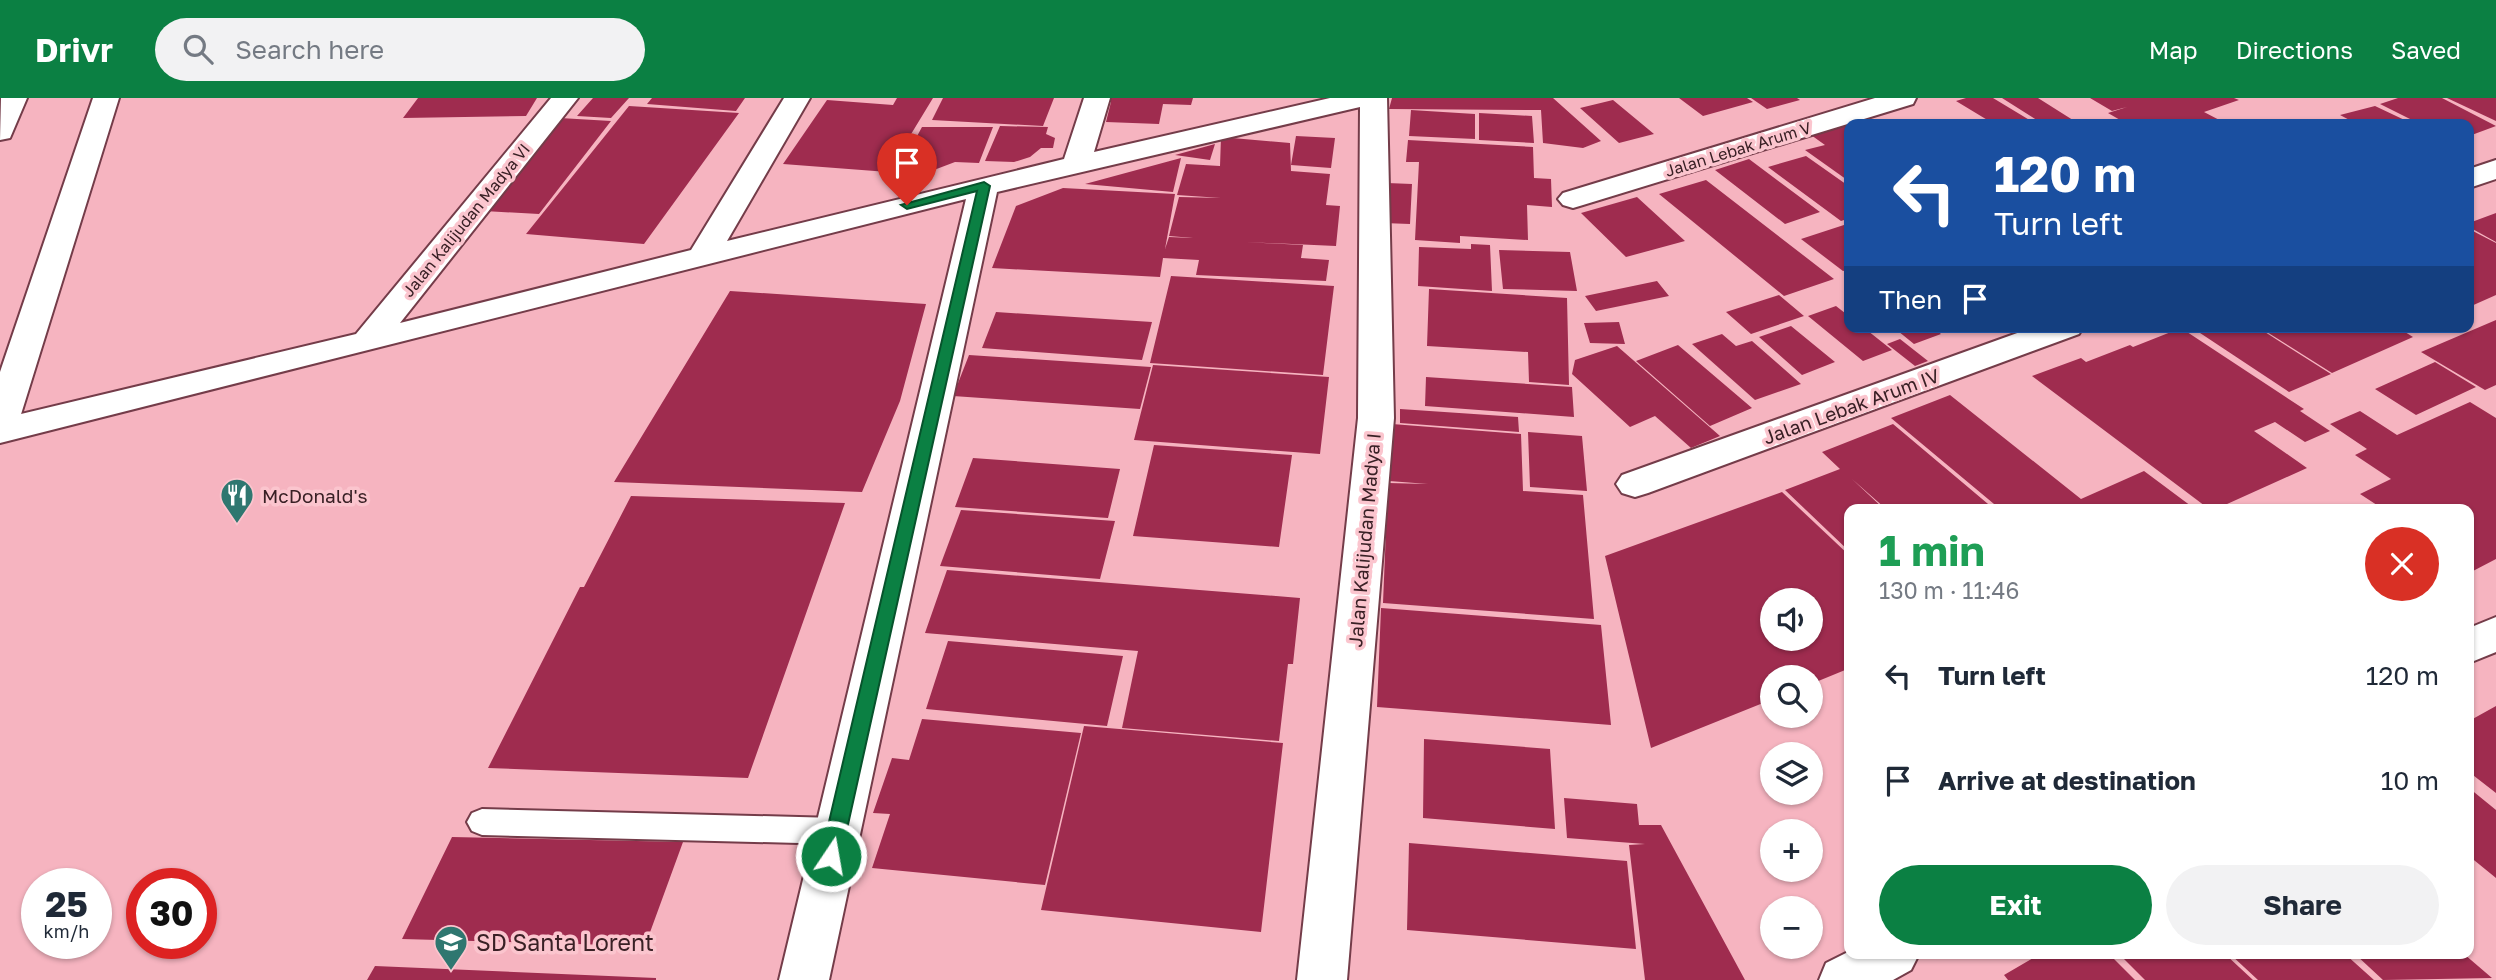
<!DOCTYPE html>
<meta charset="utf-8">
<style>
body{margin:0;font-family:"Golos Text",sans-serif;background:#f2f2f3;color:#1f2937;height:100vh;display:flex;flex-direction:column;font-size:26px;white-space:nowrap}
*{box-sizing:border-box;margin:0}
p{font-size:23px;color:#747a83}
.icon{flex:none;width:38px;height:38px;fill:none;stroke:currentColor;stroke-width:2;stroke-linecap:round;stroke-linejoin:round}
.map{position:relative;flex:1;overflow:hidden}
.side{position:absolute;left:1844px;top:406px;width:630px;height:455px;display:flex;flex-direction:column;background:#fff;border-radius:14px;box-shadow:0 2px 5px #0004}
.side>*{flex:none}
.banner{position:absolute;left:1844px;top:21px;width:630px;height:214px;border-radius:14px;box-shadow:0 2px 5px #0004;background:#1a4fa0;color:#fff;overflow:hidden}
.buttons{position:absolute;left:1760px;top:490px;display:grid;gap:14px}
.buttons a{display:grid;place-items:center;width:63px;height:63px;border-radius:50%;background:#fff;box-shadow:0 2px 5px #0004;font-size:35px}
.speed{position:absolute;left:21px;top:770px;display:flex;gap:14px;font-size:35px;font-weight:700;text-align:center}
.speed>*{display:grid;place-content:center;width:91px;height:91px;border-radius:50%;background:#fff;box-shadow:0 2px 5px #0004;line-height:1}
.speed small{font-size:18px;font-weight:400}
.speed .limit{border:10px solid #d22;background:#fff;color:#111}
.pin{position:absolute;display:grid;place-items:center;width:60px;height:60px;color:#fff;margin:-72px -30px;border-radius:50% 50% 50% 0;rotate:-45deg;box-shadow:0 0 7px #0007}
.pin .icon{rotate:45deg}
.me{position:absolute;width:77px;margin:-38px;rotate:12deg;stroke-linejoin:round;filter:drop-shadow(0 0 5px #0008)}
.turn{display:flex;align-items:center;gap:24px;height:147px;padding:0 35px;font-size:32px}
.turn .icon{width:91px;height:91px;stroke-width:2.5}
.turn b{display:block;font-size:49px;line-height:60px}
.then{display:flex;align-items:center;height:66px;padding:0 35px;background:#0003;gap:14px;font-size:26px}
.round{display:grid;place-items:center;flex:none;width:74px;height:74px;border-radius:37px;background:#f2f2f3}
.summary{display:flex;align-items:center;justify-content:space-between;height:119px;padding:0 35px}
h1{font-size:42px;font-weight:700;line-height:52px;color:#1e9e55}
.primary-button{display:flex;gap:14px;margin-top:auto;padding:14px 35px}
.primary-button a{flex:1;height:80px;border-radius:42px;background:#0b8043;color:#fff;font-size:28px;font-weight:700;line-height:80px;text-align:center}
.primary-button a+a{background:#f2f2f3;color:#1f2937}
ul{padding:0;list-style:none}
li{display:flex;align-items:center;gap:21px;height:105px;padding:0 35px}
li div{flex:1}
li b{display:block;font-size:26px}
li em{font-style:normal}
header{display:flex;align-items:center;gap:42px;box-sizing:border-box;height:98px;padding:0 35px;background:#0b8043;color:#fff}
header strong{font-size:33px}
nav{display:flex;gap:38px;margin-inline-start:auto;font-size:24px}
.search{width:490px;height:63px;background:#f2f2f3;display:flex;align-items:center;gap:18px;box-sizing:border-box;padding:0 24px;border-radius:38px;color:#747a83;font-size:26px}
.map>svg:first-child{display:block}
.building{fill:#9f2c4f;fill-rule:evenodd}
.lines{fill:none;stroke-linecap:round;stroke-linejoin:round}
.lane-casing{stroke:#743c49;stroke-width:4}
.street-casing{stroke:#743c49;stroke-width:4}
.primary-casing{stroke:#743c49;stroke-width:4}
.lane{fill:#fff;fill-rule:evenodd}
.street{fill:#fff;fill-rule:evenodd}
.primary{fill:#fff;fill-rule:evenodd}
.route{fill:#0b8043;stroke:#07532c;stroke-width:2}
.labels{text-anchor:middle;dominant-baseline:central;stroke-width:7;stroke-linejoin:round;paint-order:stroke}
.far-street-label{font-size:16px;fill:#392025;stroke:#fbc5ce}
.street-label{font-size:19px;fill:#392025;stroke:#fbc5ce}
.poi-label{font-size:19px;fill:#392025;stroke:#fbc5ce;text-anchor:start}
.near-poi-label{font-size:23px;fill:#392025;stroke:#fbc5ce;text-anchor:start}
</style>
<header>
<strong>Drivr</strong>
<div class="search"><svg class="icon" aria-label="search" viewBox="0 0 24 24"><circle cx="10" cy="10" r="6"/><path d="M15 15l6 6"/></svg>Search here</div>
<nav><a>Map</a><a>Directions</a><a>Saved</a></nav>
</header>
<div class="map">
<svg width="2496" height="882" viewBox="0 0 2496 882">
<rect width="100%" height="100%" fill="#f6b4c0"/>
<path class="building" d="M418,0H537L526,18L403,20Z
M593,0H629L611,20L577,18Z
M652,0H745L736,13L647,6Z
M897,0H933L888,74L783,66L827,2L893,7Z
M943,0H1054L1043,28L932,22Z
M1109,0H1193L1191,7L1163,6L1159,26L1106,24L1111,4H1108Z
M1392,0H1553L1601,43L1583,50L1543,45L1541,12L1389,11Z
M1679,0H1747L1753,4L1703,18Z
M1751,0H1797L1800,2L1767,11Z
M1966,0H1993L2036,26H1994L1956,3Z
M2002,0H2038L2076,24L2043,26Z
M2090,0H2234L2239,2L2204,14L2227,26H2127L2108,15L2127,9L2112,13Z
M2398,0H2442L2496,28L2469,38V26H2420L2380,6Z
M2447,0H2496V23Z
M1613,2L1654,36L1619,45L1580,10Z
M629,8L739,15L644,146L526,136Z
M2375,8L2413,26H2357L2340,17Z
M1411,12L1475,16V41L1409,38Z
M1479,15L1532,18L1534,45L1479,42Z
M560,20L611,23L539,116L484,113Z
M1850,25V84L1805,52L1825,47L1811,37Z
M1000,28L1048,29L1046,36L1055,40L1053,50H1041L1030,59L1014,64L985,63Z
M922,29H993L979,65L955,64L926,75H897Z
M1296,38L1335,40L1331,70L1291,67Z
M1221,39L1290,45L1291,73L1330,76L1326,107L1340,108L1336,148L1245,144L1303,147L1301,160L1329,162L1326,183L1196,177L1199,162L1163,160L1160,179L992,170L1016,108L1063,90L1175,96L1165,151L1169,139L1193,140L1169,138L1179,99L1221,100L1177,97L1186,66L1220,68Z
M1408,42L1533,49L1534,80L1551,81L1552,109L1527,107L1528,142L1460,138V145L1415,142L1419,64H1406Z
M1215,46L1210,62L1175,57Z
M1806,58L1850,89V120L1841,123L1768,69Z
M1181,60L1173,94L1085,86Z
M1749,61L1820,114L1785,126L1715,72Z
M1706,82L1834,181L1784,198L1659,96Z
M1387,85L1412,86L1410,126L1383,125Z
M1637,99L1685,143L1626,159L1581,115Z
M2496,115V144L2469,129V125Z
M1850,125V171L1843,173L1801,141Z
M2469,131L2496,145V197L2469,209Z
M1471,146L1490,147L1492,193L1418,188L1419,149L1471,151Z
M1499,152L1570,154L1577,193L1503,191Z
M1171,178L1334,188L1323,277L1150,265Z
M1657,183L1669,198L1596,213L1585,198Z
M1429,191L1567,200L1569,287L1529,284L1528,254L1427,248Z
M730,193L926,206L900,303L862,394L614,384Z
M1779,197L1804,218L1751,236L1726,214Z
M1836,208L1850,219V229H1863L1892,252L1863,263L1808,218Z
M996,214L1152,224L1142,262L982,250Z
M2496,222V287L2485,292L2421,254Z
M1619,224L1625,246L1590,245L1584,225Z
M1791,228L1835,264L1802,277L1759,239Z
M1893,229H1933L1941,236L1914,246Z
M2191,229H2257L2331,276L2289,294Z
M2259,229H2397L2413,239L2332,275Z
M2181,230L2304,311L2300,313L2330,333L2305,344L2275,324L2254,333L2307,370L2216,411H2209L2032,278L2081,260L2086,264L2130,247L2133,249Z
M1722,236L1736,248L1752,243L1801,286L1755,302L1692,246Z
M1900,241L1928,263L1915,268L1887,246Z
M1678,247L1752,310L1710,328L1636,263Z
M1617,248L1720,338L1691,350L1655,318L1630,329L1572,276L1575,262Z
M969,257L1151,269L1140,311L953,298Z
M2435,264L2476,289L2416,317L2375,291Z
M1153,267L1329,279L1320,356L1134,342Z
M1426,279L1572,289L1574,319L1425,308Z
M1950,297L2081,401L2144,373L2195,411H2000L1891,320Z
M2470,304L2496,320V461L2473,473L2469,470V411H2383L2360,396L2391,381L2355,357L2367,351L2330,326L2360,313L2397,337Z
M1400,311L1518,319L1519,334L1400,325Z
M1392,326L1521,336L1523,393L1583,397L1594,521L1383,505L1388,385L1428,386L1389,383Z
M1893,326L1994,411H1886L1852,381L1884,411H1850V454L1785,392L1840,371L1822,354Z
M1528,334L1582,338L1587,393L1530,389Z
M1154,347L1292,357L1279,449L1133,438Z
M973,360L1120,371L1108,420L955,409Z
M1782,394L1850,458V570L1811,586V579H1773V601L1651,650L1605,458ZM1773,502H1811V541H1773Z
M631,398L845,405L748,680L488,670L580,489H584Z
M961,412L1115,423L1100,481L940,468Z
M947,472L1300,500L1293,566H1288L1279,643L1122,630L1138,553L925,535Z
M1381,510L1601,527L1611,627L1377,609Z
M948,543L1123,558L1107,628L926,611Z
M2496,608V695L2469,674V623Z
M922,621L1081,635L1045,787L872,770L890,716L873,715L892,660L909,662Z
M1084,628L1283,645L1261,834L1041,812Z
M1424,641L1550,651L1555,731L1423,720Z
M2469,690L2496,712V780L2469,758Z
M1564,700L1637,706L1639,727H1661L1745,882H1645L1629,747L1645,746L1567,740Z
M452,739L683,744L645,848L402,841Z
M1409,745L1627,763L1636,851L1407,832Z
M2040,856H2109L2135,882H2008L2004,877Z
M2119,856H2225L2253,882H2145Z
M2230,856H2345L2374,882H2258Z
M2355,856H2464L2492,880L2383,882Z
M375,868L656,880V882H367Z"/>
<g class="lines">
<defs>
<path id="lane" d="M482,711L836,720L846,724L851,733L846,742L836,746L482,737L472,733L467,724L472,715Z"/>
<path id="street" d="M551,0H578L400,225L691,152L784,0H810L727,143L1064,61L1084,0H1110L1094,54L1330,0H1387L1394,320L1347,882H1297L1358,320L1360,9L997,94L829,882H779L966,101L0,345V321L356,236Z
M1875,0H1916L1913,6L1583,107L1573,110L1563,107L1558,101L1563,95Z
M2496,62V81L2469,90V71Z
M2034,229H2083L2079,236L1648,395L1635,399L1622,395L1616,386L1622,377Z
M2496,519V554L2469,565V530Z
M1850,853V856H1919L1911,872L1893,882H1819L1826,865Z"/>
<path id="primary" d="M1,0H27L10,40L0,42Z
M93,0H119L18,326L13,334L0,338V274Z"/>
</defs>
<use href="#lane" class="lane-casing"/>
<use href="#street" class="street-casing"/>
<use href="#primary" class="primary-casing"/>
<use href="#lane" class="lane"/>
<use href="#street" class="street"/>
<use href="#primary" class="primary"/>
</g>
<path class="route" d="M984,84L990,88L841,758L838,764L831,767L824,764L821,758L977,93L907,111L901,107Z"/>
<defs>
<symbol id="restaurant-pin" viewBox="-11 -11 22 30"><path d="M0 17L-7.5 6A9.5 9.5 0 1 1 7.5 6Z" fill="#2f7770" stroke="#fbc5ce"/><path d="M-5-6h1v4h1v-4h1v4h1v-4h1v5L-1.5 .5V6h-2V.5L-5-1ZM5-6V6H3V1.5H1.5Q1.5-4 5-6Z" fill="#fff"/></symbol>
<symbol id="school-pin" viewBox="-11 -11 22 30"><path d="M0 17L-7.5 6A9.5 9.5 0 1 1 7.5 6Z" fill="#2f7770" stroke="#fbc5ce"/><path d="M0-5L7-2L0 1L-7-2ZM-4 1L0 2.5L4 1V4Q0 6-4 4Z" fill="#fff"/></symbol>
</defs>
<g fill-rule="evenodd">
<use href="#restaurant-pin" x="218" y="378" width="38" height="52"/>
<use href="#school-pin" x="432" y="825" width="38" height="52"/>
</g>
<g class="labels">
<g class="far-street-label">
<text transform="translate(1738 51) rotate(-17)">Jalan Lebak Arum V</text>
<text transform="translate(466 122) rotate(-51)">Jalan Kalijudan Madya VI</text>
</g>
<g class="street-label">
<text transform="translate(1851 308) rotate(-20)">Jalan Lebak Arum IV</text>
<text transform="translate(1364 442) rotate(-85)">Jalan Kalijudan Madya I</text>
</g>
<g class="poi-label">
<text x="262" y="397">McDonald's</text>
</g>
<g class="near-poi-label">
<text x="476" y="844">SD Santa Lorent</text>
</g>
</g>
</svg>
<div class="buttons">
<a><svg class="icon" aria-label="sound" viewBox="0 0 24 24"><path d="M4 9h4l5-4v14l-5-4H4zM17 9q2 3 0 6"/></svg></a>
<a><svg class="icon" aria-label="search" viewBox="0 0 24 24"><circle cx="10" cy="10" r="6"/><path d="M15 15l6 6"/></svg></a>
<a><svg class="icon" aria-label="layers" viewBox="0 0 24 24"><path d="M12 4l9 5-9 5-9-5zM3 14l9 5 9-5"/></svg></a>
<a>+</a>
<a>−</a>
</div>
<div class="speed"><div>25<small>km/h</small></div><div class="limit">30</div></div>
<div class="pin" style="left:907px;top:107px;background:#d93025"><svg class="icon" aria-label="arrive" viewBox="0 0 24 24"><path d="M6 21V4h12l-3 4 3 4H6"/></svg></div>
<svg class="me" style="left:831px;top:758px" viewBox="-20 -20 40 40"><circle r="17" fill="#0b8043" stroke="#fff" stroke-width="3"/><path d="M0-11L8 9 0 5-8 9z" fill="#fff"/></svg>
<div class="banner">
<div class="turn"><svg class="icon" aria-label="left" viewBox="0 0 24 24"><path d="M17 20v-9H6M10 6l-5 5 5 5"/></svg><div><b>120 m</b>Turn left</div></div>
<div class="then">Then<svg class="icon" aria-label="arrive" viewBox="0 0 24 24"><path d="M6 21V4h12l-3 4 3 4H6"/></svg></div>
</div>
<section class="side">
<div class="summary"><div><h1>1 min</h1><p>130 m · 11:46</p></div><a class="round" style="background:#d93025;color:#fff"><svg class="icon" aria-label="close" viewBox="0 0 24 24"><path d="M6 6l12 12M18 6L6 18"/></svg></a></div>
<ul>
<li><svg class="icon" aria-label="left" viewBox="0 0 24 24"><path d="M17 20v-9H6M10 6l-5 5 5 5"/></svg><div><b>Turn left</b></div><em>120 m</em></li>
<li><svg class="icon" aria-label="arrive" viewBox="0 0 24 24"><path d="M6 21V4h12l-3 4 3 4H6"/></svg><div><b>Arrive at destination</b></div><em>10 m</em></li>
</ul>
<div class="primary-button"><a>Exit</a><a>Share</a></div>
</section>
</div>
